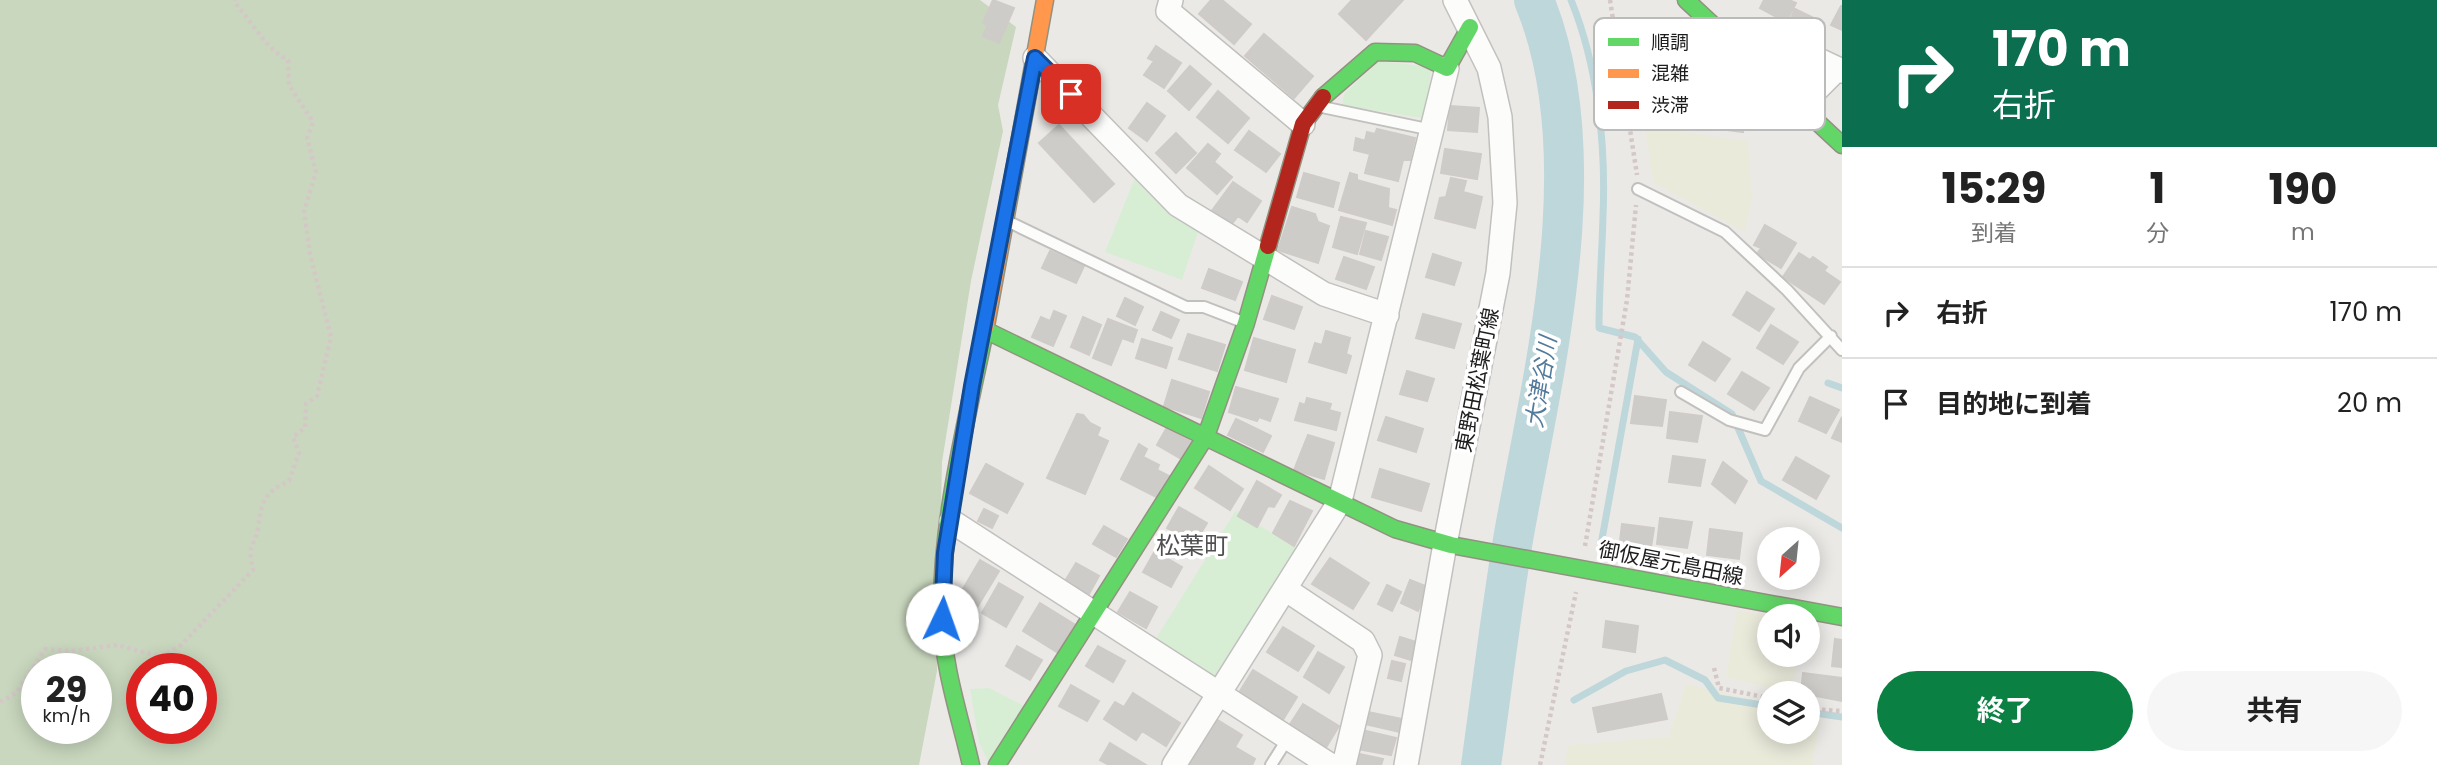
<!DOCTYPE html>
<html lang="ja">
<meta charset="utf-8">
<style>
body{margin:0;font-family:Poppins,"Noto Sans JP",sans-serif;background:#f6f6f6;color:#222;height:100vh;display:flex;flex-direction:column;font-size:26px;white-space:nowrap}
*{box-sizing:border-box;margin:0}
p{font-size:23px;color:#767676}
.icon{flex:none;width:38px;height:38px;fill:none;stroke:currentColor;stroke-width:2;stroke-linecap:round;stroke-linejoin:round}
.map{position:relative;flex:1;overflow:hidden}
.details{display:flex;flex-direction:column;background:#fff;width:595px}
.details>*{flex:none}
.top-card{background:#0b6e4f;color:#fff;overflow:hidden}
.needle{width:46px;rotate:207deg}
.fabs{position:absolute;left:1757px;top:527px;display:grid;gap:14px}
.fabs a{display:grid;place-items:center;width:63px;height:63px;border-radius:50%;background:#fff;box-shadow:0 4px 18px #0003;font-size:35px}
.speed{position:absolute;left:21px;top:653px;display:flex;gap:14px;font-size:35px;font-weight:700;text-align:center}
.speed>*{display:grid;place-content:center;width:91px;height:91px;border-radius:50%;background:#fff;box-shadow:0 4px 18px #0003;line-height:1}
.speed small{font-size:18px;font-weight:400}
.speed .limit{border:10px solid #d22;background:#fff;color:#111}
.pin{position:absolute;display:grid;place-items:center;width:60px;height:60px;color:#fff;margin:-30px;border-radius:14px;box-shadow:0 4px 10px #0006}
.me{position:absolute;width:77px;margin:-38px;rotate:3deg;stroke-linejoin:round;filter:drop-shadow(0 0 5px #0008)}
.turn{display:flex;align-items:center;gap:24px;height:147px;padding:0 35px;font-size:32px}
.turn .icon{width:91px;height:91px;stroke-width:2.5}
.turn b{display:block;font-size:49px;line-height:60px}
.eta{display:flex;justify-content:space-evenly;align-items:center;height:119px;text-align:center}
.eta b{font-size:42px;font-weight:700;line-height:49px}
.action{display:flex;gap:14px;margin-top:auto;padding:14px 35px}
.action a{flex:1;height:80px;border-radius:42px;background:#0b8043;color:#fff;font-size:28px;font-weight:700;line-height:80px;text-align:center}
.action a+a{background:#f6f6f6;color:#222}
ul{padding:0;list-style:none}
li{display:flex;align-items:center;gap:21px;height:91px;padding:0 35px;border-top:2px solid #e0e0e0}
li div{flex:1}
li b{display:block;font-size:26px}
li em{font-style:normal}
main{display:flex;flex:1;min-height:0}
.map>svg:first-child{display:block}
.farmland{fill:#eaeadb}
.forest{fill:#c9d7be;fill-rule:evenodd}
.park{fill:#d7eed5}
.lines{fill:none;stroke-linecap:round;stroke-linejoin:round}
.stream{stroke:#bed7db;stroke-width:7}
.river{stroke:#bed7db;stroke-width:40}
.building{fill:#ceccc9;stroke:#cecbc8;stroke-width:2}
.lane-casing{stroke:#c1c0be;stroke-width:14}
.street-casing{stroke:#c1c0be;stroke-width:26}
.fast-casing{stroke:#929280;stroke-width:19}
.slow-casing{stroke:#929280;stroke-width:19}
.jam-casing{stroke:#929280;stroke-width:19}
.path{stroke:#d4c8c7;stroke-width:4.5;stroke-dasharray:3.5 3.5;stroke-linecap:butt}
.lane{stroke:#fcfcfb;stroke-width:10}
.street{stroke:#fcfcfb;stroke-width:23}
.fast{stroke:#63d668;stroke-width:16}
.slow{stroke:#ff974d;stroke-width:16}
.jam{stroke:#b3261e;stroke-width:16}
.route-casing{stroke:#114b97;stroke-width:18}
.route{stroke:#1a73e8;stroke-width:12}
.labels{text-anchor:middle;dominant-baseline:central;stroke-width:7;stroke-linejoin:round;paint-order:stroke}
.street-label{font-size:21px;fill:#1d1d1d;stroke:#fff}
.water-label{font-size:23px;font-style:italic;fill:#527a9b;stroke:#fff}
.quarter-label{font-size:24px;fill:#505050;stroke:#fff}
.key{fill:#fff;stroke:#bbb;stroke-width:2}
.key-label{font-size:19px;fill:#1d1d1d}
</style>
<main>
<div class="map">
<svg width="1842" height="765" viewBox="0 0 1842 765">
<rect width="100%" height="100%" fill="#ebe9e6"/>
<path class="farmland" d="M1645,127L1748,141L1752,196L1745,232L1653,182Z
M1737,610L1769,616V654L1799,655L1791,693L1726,677Z
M1686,684L1769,704V732H1808V713L1821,716L1812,765H1565L1568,745L1669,737Z"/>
<path class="forest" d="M0,0H980L1016,27L998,105L1003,131L971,281L942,462L937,671L919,765H0ZM37,668H96V728H37ZM142,668H201V728H142Z"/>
<path class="park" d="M1379,61L1431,67L1427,119L1342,105L1344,94Z
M1138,170L1200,226L1182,280L1105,252Z
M1236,510L1298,550L1213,678L1155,640Z
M989,688L1028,708L990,765L979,743L970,689Z"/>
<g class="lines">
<path class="stream" d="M1571,0C1598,66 1606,145 1603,216C1602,254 1599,291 1599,328L1635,337L1666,372L1732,414L1761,481L1842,528
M1828,383L1842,388
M1600,550L1638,339
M1574,700L1626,671L1665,660L1705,680L1718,698L1769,706
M1808,712L1842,717"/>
<path class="river" d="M1481,765C1492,688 1501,610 1514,534C1543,372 1599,157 1534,0"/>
</g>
<path class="building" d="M993,0L1014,8L999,43L983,36L988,25L983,23Z
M1211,0H1222L1251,24L1234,44L1199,14Z
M1352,0H1403L1366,40L1339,14Z
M1764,0H1789L1796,3L1786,22L1760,8Z
M1841,6H1842V30L1831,25Z
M1795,9L1824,23L1812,46L1784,33Z
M1264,34L1313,76L1294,98L1245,56Z
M1156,46L1181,63L1164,88L1144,75L1154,61L1148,58Z
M1644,62L1662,64L1660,79L1693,83V90L1720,94L1718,110L1745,113L1743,132L1660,121L1662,103L1645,101L1648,82L1642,81Z
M1190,66L1211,84L1189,110L1168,91Z
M1218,91L1249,118L1228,143L1197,117Z
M1147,103L1165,116L1147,141L1129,128Z
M1450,106L1479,108L1477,132L1448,130Z
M1059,125L1114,184L1094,202L1039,143Z
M1377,129L1415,138L1410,160H1403L1398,181L1365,173L1370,154L1354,150L1356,138L1365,141L1367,132L1375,134Z
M1249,131L1280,154L1266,172L1235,150Z
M1176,133L1196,153L1176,173L1156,153Z
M1208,144L1220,154L1214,162L1232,177L1217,194L1187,168Z
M1445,149L1481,154L1477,179L1441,173Z
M1304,173L1339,183L1333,207L1297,197Z
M1350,173L1357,175V180L1389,189L1388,208L1396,210L1392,225L1339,210Z
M1451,178L1466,181L1463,192L1482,197L1475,228L1435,218L1440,198L1446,197Z
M1233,182L1261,201L1247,222L1238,216L1231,225L1211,212Z
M1292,207L1315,214L1318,222L1329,226L1318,263L1278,250Z
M1341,217L1366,223L1357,254L1333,247Z
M1765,225L1796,243L1781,268L1757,254L1761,248L1754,245Z
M1366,231L1388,237L1381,260L1360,254Z
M1050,251L1084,266L1076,283L1042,268Z
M1799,253L1810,260L1813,257L1827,267L1824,271L1840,282L1824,304L1783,277Z
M1433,254L1461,263L1454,285L1426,277Z
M1344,257L1374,267L1366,289L1336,279Z
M1209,269L1242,282L1235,300L1202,288Z
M1747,292L1774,309L1759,331L1733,315Z
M1272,296L1302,307L1294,329L1264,319Z
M1125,298L1143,307L1135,325L1117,316Z
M1054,311L1066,316L1053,346L1032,337L1041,317L1050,321Z
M1161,312L1179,320L1171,338L1153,330Z
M1423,314L1461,324L1454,348L1416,338Z
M1083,317L1101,325L1089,355L1071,347Z
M1108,319L1137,330L1133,342L1122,338L1111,365L1093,358Z
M1771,325L1798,342L1783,364L1757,348Z
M1326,331L1350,338L1346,354L1351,356L1346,373L1309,362L1315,343L1322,345Z
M1188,334L1225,345L1217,371L1179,359Z
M1254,338L1295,350L1286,382L1245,370Z
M1142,339L1172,348L1166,368L1136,358Z
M1703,342L1730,359L1715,381L1689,365Z
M1407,371L1434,379L1427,401L1400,394Z
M1742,372L1769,388L1754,410L1728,394Z
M1172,380L1209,392L1201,418L1164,406Z
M1236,387L1278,399L1270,421L1259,417L1257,421L1229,412Z
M1635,396L1666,400L1662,426L1631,423Z
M1810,397L1839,410L1826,433L1799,421Z
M1307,398L1331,404L1329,410L1340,413L1336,430L1295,420L1300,403L1305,405Z
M1670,412L1702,416L1697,442L1667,438Z
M1077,414L1083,415L1090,423L1100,428L1097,436L1108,441L1085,494L1047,478Z
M1386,417L1423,429L1416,452L1378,440Z
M1842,417V442L1832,438Z
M1236,419L1271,436L1263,452L1228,435Z
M1166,429L1193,443L1183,460L1157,445Z
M1308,435L1334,443L1324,479L1294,470Z
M1139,444L1147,449L1143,457L1159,465L1157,470L1171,477L1160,499L1121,479Z
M1673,456L1705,460L1700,486L1669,482Z
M1796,457L1829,476L1816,499L1783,480Z
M1723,462L1747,481L1735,503L1712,484Z
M986,464L1023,484L1007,513L970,493Z
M1209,466L1243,489L1230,510L1195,488Z
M1380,469L1429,484L1421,511L1372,497Z
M1257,481L1281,495L1274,507L1268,506L1257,527L1238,516Z
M1290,501L1312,511L1294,546L1273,533Z
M1179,507L1207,523L1195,543L1167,528Z
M984,509L998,516L992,528L978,521Z
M1660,518L1692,522L1687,548L1657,544Z
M1622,524L1654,528L1650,554L1619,550Z
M1104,526L1127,539L1116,557L1093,544Z
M1710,529L1742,533L1739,559L1707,555Z
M1155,551L1182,567L1171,587L1143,572Z
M1330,558L1369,583L1353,609L1312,584Z
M980,560L999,571L968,622L950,611Z
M1076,563L1099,576L1089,594L1065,581Z
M1410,580L1428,587L1418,611L1401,603Z
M999,583L1023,597L1006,627L982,613Z
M1387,585L1401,592L1392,611L1378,604Z
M1130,592L1157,607L1146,628L1118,612Z
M1040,603L1074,624L1057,652L1023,631Z
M1606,621L1638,626L1635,652L1603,647Z
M1283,627L1314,646L1298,671L1267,652Z
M1400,637L1416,642L1411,660L1395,655Z
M1835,639L1842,640V667L1832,666Z
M1017,646L1042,660L1030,680L1006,666Z
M1098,646L1125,661L1113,682L1086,666Z
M1318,652L1344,667L1329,693L1304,677Z
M1392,661L1405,664L1401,681L1388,678Z
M1253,670L1297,697L1281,723L1237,696Z
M1803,673L1842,678V701L1801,693Z
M1071,685L1099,701L1087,721L1059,706Z
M1133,693L1180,723L1166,746L1142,731L1136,740L1104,719L1115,702L1124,707Z
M1661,694L1667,719L1598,732L1593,708Z
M1303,704L1339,726L1325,749L1289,726Z
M1368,712L1402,719L1400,732L1365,724Z
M1216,719L1242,735L1235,747L1255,759L1252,765L1190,764Z
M1362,730L1396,738L1391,755L1357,749Z
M1110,743L1146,765H1109L1100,760Z
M1355,753L1383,759L1381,765H1352Z"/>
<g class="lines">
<defs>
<path id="lane" d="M1322,107L1432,130
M1638,189L1725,232L1787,290L1842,350
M1009,222L1186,307H1204L1243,322
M1681,392L1729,420L1765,430L1799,368L1831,336
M1271,765L1288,738"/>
<path id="street" d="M1171,0L1168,11L1303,124
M1770,37L1842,71
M1035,58L1178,205L1324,294L1387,315
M1800,106L1837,69
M951,521L1330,765
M1285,589L1363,641L1370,655L1344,765
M1174,765L1340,501L1447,68
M1406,765L1445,544L1498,273L1505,203L1500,117L1489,68L1455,0"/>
<path id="fast" d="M1686,0L1842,145
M1323,97L1375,52L1415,53L1447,68L1470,27
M985,330L1395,529L1451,545L1842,617
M971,765C960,717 943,667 942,618C940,522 967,420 986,326
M997,765L1206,436L1246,323L1268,246"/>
<path id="slow" d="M986,326L1045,0"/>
<path id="jam" d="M1268,246L1303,124L1323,97"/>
</defs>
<use href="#lane" class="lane-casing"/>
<use href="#street" class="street-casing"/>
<use href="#fast" class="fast-casing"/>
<use href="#slow" class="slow-casing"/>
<use href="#jam" class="jam-casing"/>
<path class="path" d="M1610,0L1637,175
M1585,546L1627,300L1636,205
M1714,668L1719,688L1769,698
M0,702L16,693L45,649L71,651L117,645L162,657L181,645L253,570C247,541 254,550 258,528C262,502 263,493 289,481L299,453L293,437L305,428L306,404L317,396L331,337L310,254L304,211L316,172L307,138L313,122L289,85L288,60C265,48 253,23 235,3V0
M1808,709L1842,711
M1540,765L1576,592"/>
<use href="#lane" class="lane"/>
<use href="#street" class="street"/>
<use href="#fast" class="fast"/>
<use href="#slow" class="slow"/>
<use href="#jam" class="jam"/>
</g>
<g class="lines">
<defs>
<path id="route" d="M942,619L945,553L972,386L1035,58L1071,94"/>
</defs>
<use href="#route" class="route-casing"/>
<use href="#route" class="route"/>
</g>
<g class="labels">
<g class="street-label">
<text transform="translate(1477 380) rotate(-79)">東野田松葉町線</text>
<text transform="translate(1671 563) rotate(11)">御仮屋元島田線</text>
</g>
<g class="water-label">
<text transform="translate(1541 382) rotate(-81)">大津谷川</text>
</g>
<g class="quarter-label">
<text x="1192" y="545">松葉町</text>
</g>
</g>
<rect x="1594" y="18" width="231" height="112" rx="10" class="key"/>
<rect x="1608" y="38" width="31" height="8" fill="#63d668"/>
<rect x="1608" y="69" width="31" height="9" fill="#ff974d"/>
<rect x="1608" y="101" width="31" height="8" fill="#b3261e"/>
<g class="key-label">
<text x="1651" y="49">順調</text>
<text x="1651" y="80">混雑</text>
<text x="1651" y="112">渋滞</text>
</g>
</svg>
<div class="fabs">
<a><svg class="needle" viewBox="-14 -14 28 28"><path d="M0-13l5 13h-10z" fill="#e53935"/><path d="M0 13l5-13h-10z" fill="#767676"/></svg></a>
<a><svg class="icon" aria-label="sound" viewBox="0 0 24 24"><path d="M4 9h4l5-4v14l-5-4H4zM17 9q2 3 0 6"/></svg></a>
<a><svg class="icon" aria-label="layers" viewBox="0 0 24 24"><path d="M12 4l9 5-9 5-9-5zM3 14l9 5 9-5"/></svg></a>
</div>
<div class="speed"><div>29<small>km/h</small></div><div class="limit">40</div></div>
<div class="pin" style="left:1071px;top:94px;background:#d93025"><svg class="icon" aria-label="arrive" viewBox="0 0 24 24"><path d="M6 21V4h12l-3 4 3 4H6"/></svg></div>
<svg class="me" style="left:942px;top:619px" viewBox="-20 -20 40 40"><circle r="19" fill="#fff"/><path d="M0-13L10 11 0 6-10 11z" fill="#1a73e8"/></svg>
</div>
<section class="details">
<div class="top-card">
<div class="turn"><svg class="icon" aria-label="right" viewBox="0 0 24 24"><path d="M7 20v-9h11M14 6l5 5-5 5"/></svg><div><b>170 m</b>右折</div></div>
</div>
<div class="eta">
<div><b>15:29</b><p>到着</p></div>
<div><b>1</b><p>分</p></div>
<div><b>190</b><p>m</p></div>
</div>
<ul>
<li><svg class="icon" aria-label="right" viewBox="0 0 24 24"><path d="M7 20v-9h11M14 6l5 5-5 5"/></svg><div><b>右折</b></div><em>170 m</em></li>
<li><svg class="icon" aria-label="arrive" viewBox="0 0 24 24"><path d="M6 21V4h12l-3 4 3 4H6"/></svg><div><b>目的地に到着</b></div><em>20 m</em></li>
</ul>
<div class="action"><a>終了</a><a>共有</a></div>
</section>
</main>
